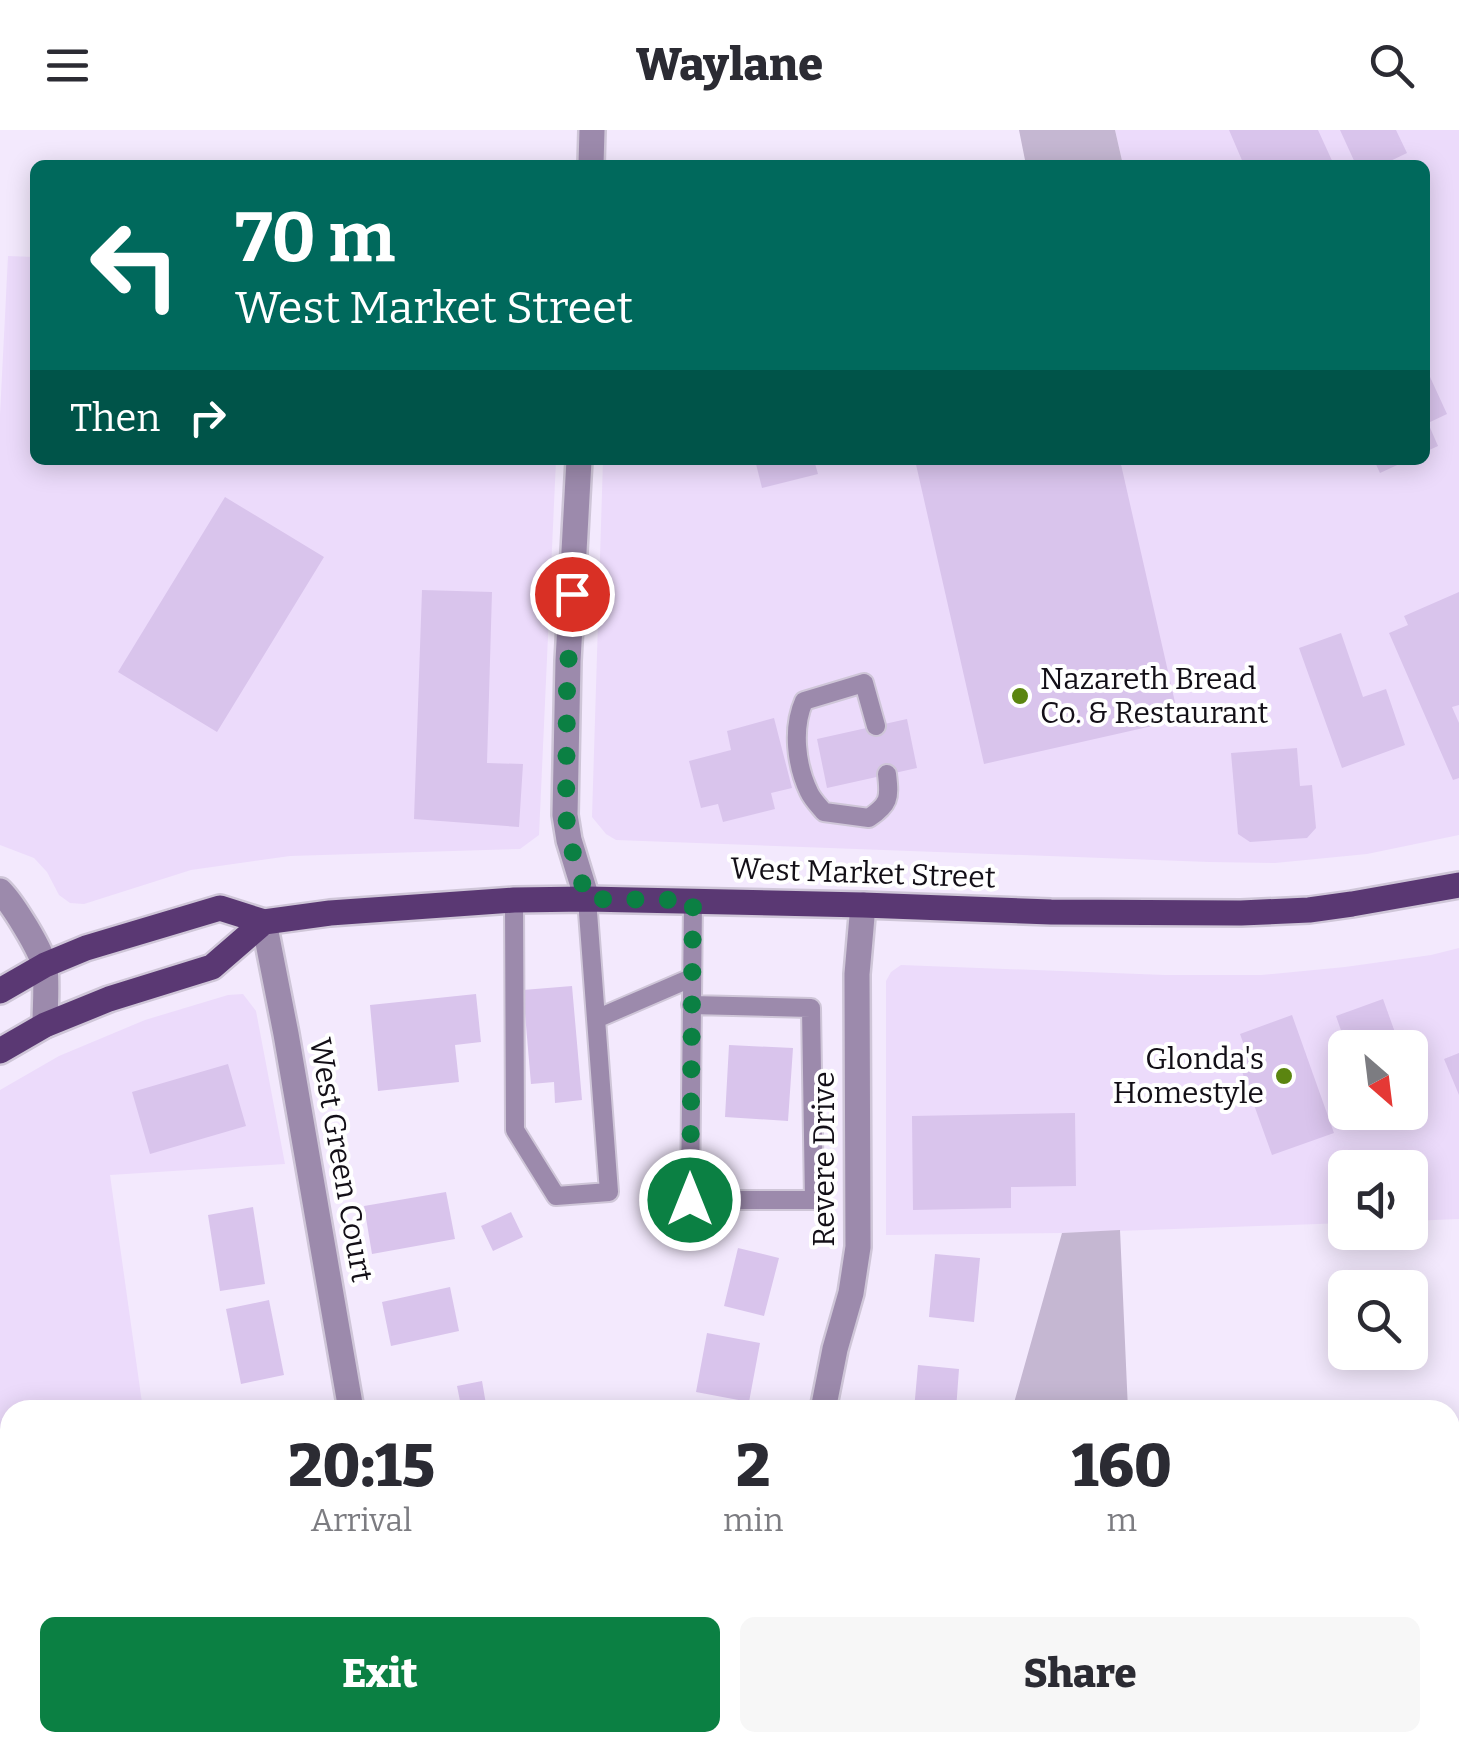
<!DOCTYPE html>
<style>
body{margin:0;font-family:Bitter,serif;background:#f7f7f7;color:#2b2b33;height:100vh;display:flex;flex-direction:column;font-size:38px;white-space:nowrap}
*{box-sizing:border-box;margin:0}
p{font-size:32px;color:#7c7c81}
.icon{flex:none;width:55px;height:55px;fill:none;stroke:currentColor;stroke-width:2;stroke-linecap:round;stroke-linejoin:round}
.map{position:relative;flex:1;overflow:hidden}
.drawer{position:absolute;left:0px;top:1270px;width:1460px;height:352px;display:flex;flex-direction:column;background:#fff;border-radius:30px 30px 0 0;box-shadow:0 5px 25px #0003}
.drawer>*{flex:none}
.hud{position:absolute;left:30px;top:30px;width:1400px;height:305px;border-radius:15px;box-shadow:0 5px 25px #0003;background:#00695c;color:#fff;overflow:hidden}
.needle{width:65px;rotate:152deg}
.buttons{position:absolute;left:1328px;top:900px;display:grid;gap:20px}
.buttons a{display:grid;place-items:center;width:100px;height:100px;border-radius:15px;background:#fff;box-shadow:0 5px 25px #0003;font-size:50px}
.pin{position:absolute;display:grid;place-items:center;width:85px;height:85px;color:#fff;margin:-42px;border:5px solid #fff;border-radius:50%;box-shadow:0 2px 10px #0007}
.me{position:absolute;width:110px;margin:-55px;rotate:0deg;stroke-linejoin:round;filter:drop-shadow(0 0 8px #0008)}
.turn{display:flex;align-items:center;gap:35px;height:210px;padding:0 40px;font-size:45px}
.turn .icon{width:130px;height:130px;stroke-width:2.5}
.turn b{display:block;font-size:70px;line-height:85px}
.then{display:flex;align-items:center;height:95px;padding:0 40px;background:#0003;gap:20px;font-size:38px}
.eta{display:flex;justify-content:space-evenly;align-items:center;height:170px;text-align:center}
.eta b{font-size:60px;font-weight:800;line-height:70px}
.action{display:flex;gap:20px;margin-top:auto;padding:20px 40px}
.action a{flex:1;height:115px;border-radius:15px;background:#0b8043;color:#fff;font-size:40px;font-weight:800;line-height:115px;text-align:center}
.action a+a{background:#f7f7f7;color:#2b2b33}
header{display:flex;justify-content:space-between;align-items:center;height:130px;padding:0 40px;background:#fff;font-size:45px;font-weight:800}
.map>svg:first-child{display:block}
.built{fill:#ecdbfb;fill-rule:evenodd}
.green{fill:#c5b7d2}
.building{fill:#d9c4ec}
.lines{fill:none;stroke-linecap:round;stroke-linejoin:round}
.lane-casing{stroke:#cfc6d8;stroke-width:22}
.street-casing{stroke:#cfc6d8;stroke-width:30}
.primary-casing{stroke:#cfc6d8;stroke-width:30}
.lane{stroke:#9c8aac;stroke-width:18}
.street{stroke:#9c8aac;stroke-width:25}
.primary{stroke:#5a3873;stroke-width:25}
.route{stroke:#0b8043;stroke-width:18;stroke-dasharray:0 32.4}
.poi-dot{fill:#5b8510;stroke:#fff;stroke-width:4}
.labels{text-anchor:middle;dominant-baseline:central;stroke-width:8;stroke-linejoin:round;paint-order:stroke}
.poi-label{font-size:30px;fill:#130f17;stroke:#fff;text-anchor:start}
.street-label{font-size:30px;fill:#130f17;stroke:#fff}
</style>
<header><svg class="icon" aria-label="menu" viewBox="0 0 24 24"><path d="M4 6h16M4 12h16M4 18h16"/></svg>Waylane<svg class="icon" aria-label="search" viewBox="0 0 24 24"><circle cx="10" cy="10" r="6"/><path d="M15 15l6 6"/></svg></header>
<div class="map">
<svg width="1459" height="1622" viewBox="0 0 1459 1622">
<rect width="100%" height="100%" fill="#f3e9fd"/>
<path class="built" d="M1115,0H1459V705L1367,724L1275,733L1209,732L616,710L606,704L592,687L603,330H1425V35H1123Z
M8,126L35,127V330H556L539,705L520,719L290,726L191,740L84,774L70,773L59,765L47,742L34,728L0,715V285Z
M1459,818V1089L1410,1091V1038H1345V1093L1062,1103L886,1105V851L891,842L901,835L1165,845H1261L1345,837L1431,825ZM1345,918H1410V982H1345Z
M243,864L256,881L285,1034L110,1045L143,1280H10V1612L189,1613L191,1622H0V960L59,926L145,890L228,865Z"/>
<path class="green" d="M1019,0H1115L1123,35H1026Z
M1120,1100L1128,1280H1012L1062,1103Z"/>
<path class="building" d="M1229,0H1318L1334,35H1244Z
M1340,0H1396L1407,23L1382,35H1356Z
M1425,236L1447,284L1428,293L1438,316L1425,322Z
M755,330H814L818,344L762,358Z
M915,330H1120L1179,590L984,634Z
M1374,330H1408L1380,343Z
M225,367L324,427L217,602L118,542Z
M422,460L492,462L487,633L523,634L519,697L414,689Z
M1459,462V575L1452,577L1459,593V648L1453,650L1389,503L1408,495L1404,486Z
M1341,503L1363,567L1386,559L1405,615L1342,638L1299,518Z
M774,588L792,658L771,663L775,679L723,692L718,674L701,678L689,631L731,620L727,601Z
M907,589L917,638L827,658L817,609Z
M1297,618L1300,656L1312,655L1316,698L1307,708L1250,712L1238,704L1231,623Z
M572,856L582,970L555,973L554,952L531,954L523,860Z
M476,864L481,912L455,915L459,952L378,961L370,875Z
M1383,869L1397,908L1392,909L1395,918H1347L1336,886Z
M1292,885L1334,1003L1272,1025L1235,922L1245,918L1240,904Z
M729,915L793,918L788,991L725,987Z
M1459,923V965L1444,929Z
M228,934L246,996L150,1024L132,962Z
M1075,983L1076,1056L1011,1057V1078L913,1080L912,986Z
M446,1062L455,1109L372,1124L364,1076Z
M253,1077L265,1154L220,1161L208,1085Z
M511,1082L523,1107L493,1121L481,1096Z
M738,1118L779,1128L764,1186L724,1176Z
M935,1124L980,1128L974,1192L929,1187Z
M450,1157L459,1201L391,1216L382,1172Z
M269,1170L284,1245L241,1254L226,1179Z
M707,1203L760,1213L749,1272L696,1262Z
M918,1235L959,1239L956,1280H914Z
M482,1251L487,1280H422L421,1278L460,1271L457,1256Z
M314,1612H360L362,1620L317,1622Z
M745,1612H794L795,1622H747Z"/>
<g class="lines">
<defs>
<path id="lane" d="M876,596L864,553L804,571C792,598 796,635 809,662C812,669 819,676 824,682L869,688C889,674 890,669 887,644
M514,770L515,1000L556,1066L609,1062L587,769
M691,875L811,878L814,1070H690L693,770
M596,889L691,848
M120,1612L125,1622"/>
<path id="street" d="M591,35L592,0
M579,330L568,531L565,685L569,710L587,769
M0,761C13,774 42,821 45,838C47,856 45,877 45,895
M264,792L286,904L351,1280
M823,1280L835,1219L851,1163L858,1117L857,844L863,775
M409,1612L411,1622
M867,1612L869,1622"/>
<path id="primary" d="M0,861L45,835L86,818L220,778L264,792L330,783L514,770L587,769L863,775L1051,782L1241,783L1309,780L1352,774L1459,755
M0,921L45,895L109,869L212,837L264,792"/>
</defs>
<use href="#lane" class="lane-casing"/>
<use href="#street" class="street-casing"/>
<use href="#primary" class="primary-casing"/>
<use href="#lane" class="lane"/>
<use href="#street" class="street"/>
<use href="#primary" class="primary"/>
</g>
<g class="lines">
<path class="route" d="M572,464L567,558L566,685L569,710L587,769L693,770L690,1070"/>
</g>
<g class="poi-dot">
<circle cx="1020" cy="566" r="10"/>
<circle cx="1284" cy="946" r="10"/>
</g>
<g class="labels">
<g class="poi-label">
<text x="1040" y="549">Nazareth Bread<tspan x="1040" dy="34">Co. &amp; Restaurant</tspan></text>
<text x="1264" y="929" text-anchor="end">Glonda's<tspan x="1264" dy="34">Homestyle</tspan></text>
</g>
<g class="street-label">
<text transform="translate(863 743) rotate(2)">West Market Street</text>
<text transform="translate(824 1029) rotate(-90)">Revere Drive</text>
<text transform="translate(341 1030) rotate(80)">West Green Court</text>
</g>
</g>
</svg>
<div class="buttons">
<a><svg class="needle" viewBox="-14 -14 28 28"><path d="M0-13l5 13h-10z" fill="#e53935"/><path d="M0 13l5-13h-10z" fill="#7c7c81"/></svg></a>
<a><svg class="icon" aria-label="sound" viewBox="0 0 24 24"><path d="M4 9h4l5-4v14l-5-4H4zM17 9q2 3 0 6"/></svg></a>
<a><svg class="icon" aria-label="search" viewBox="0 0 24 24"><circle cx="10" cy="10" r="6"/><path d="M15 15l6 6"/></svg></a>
</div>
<div class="pin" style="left:572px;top:464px;background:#d93025"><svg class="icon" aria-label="arrive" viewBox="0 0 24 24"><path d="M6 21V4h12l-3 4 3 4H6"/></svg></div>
<svg class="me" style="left:690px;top:1070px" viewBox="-20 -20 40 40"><circle r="17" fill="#0b8043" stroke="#fff" stroke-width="3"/><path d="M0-11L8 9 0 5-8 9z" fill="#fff"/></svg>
<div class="hud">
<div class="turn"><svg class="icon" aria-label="left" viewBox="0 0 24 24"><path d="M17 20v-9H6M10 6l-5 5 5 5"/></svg><div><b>70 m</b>West Market Street</div></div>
<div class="then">Then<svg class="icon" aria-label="right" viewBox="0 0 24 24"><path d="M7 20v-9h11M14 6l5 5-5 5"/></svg></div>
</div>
<section class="drawer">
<div class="eta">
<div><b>20:15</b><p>Arrival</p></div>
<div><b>2</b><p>min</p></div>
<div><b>160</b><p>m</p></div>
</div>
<div class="action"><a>Exit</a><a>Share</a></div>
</section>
</div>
